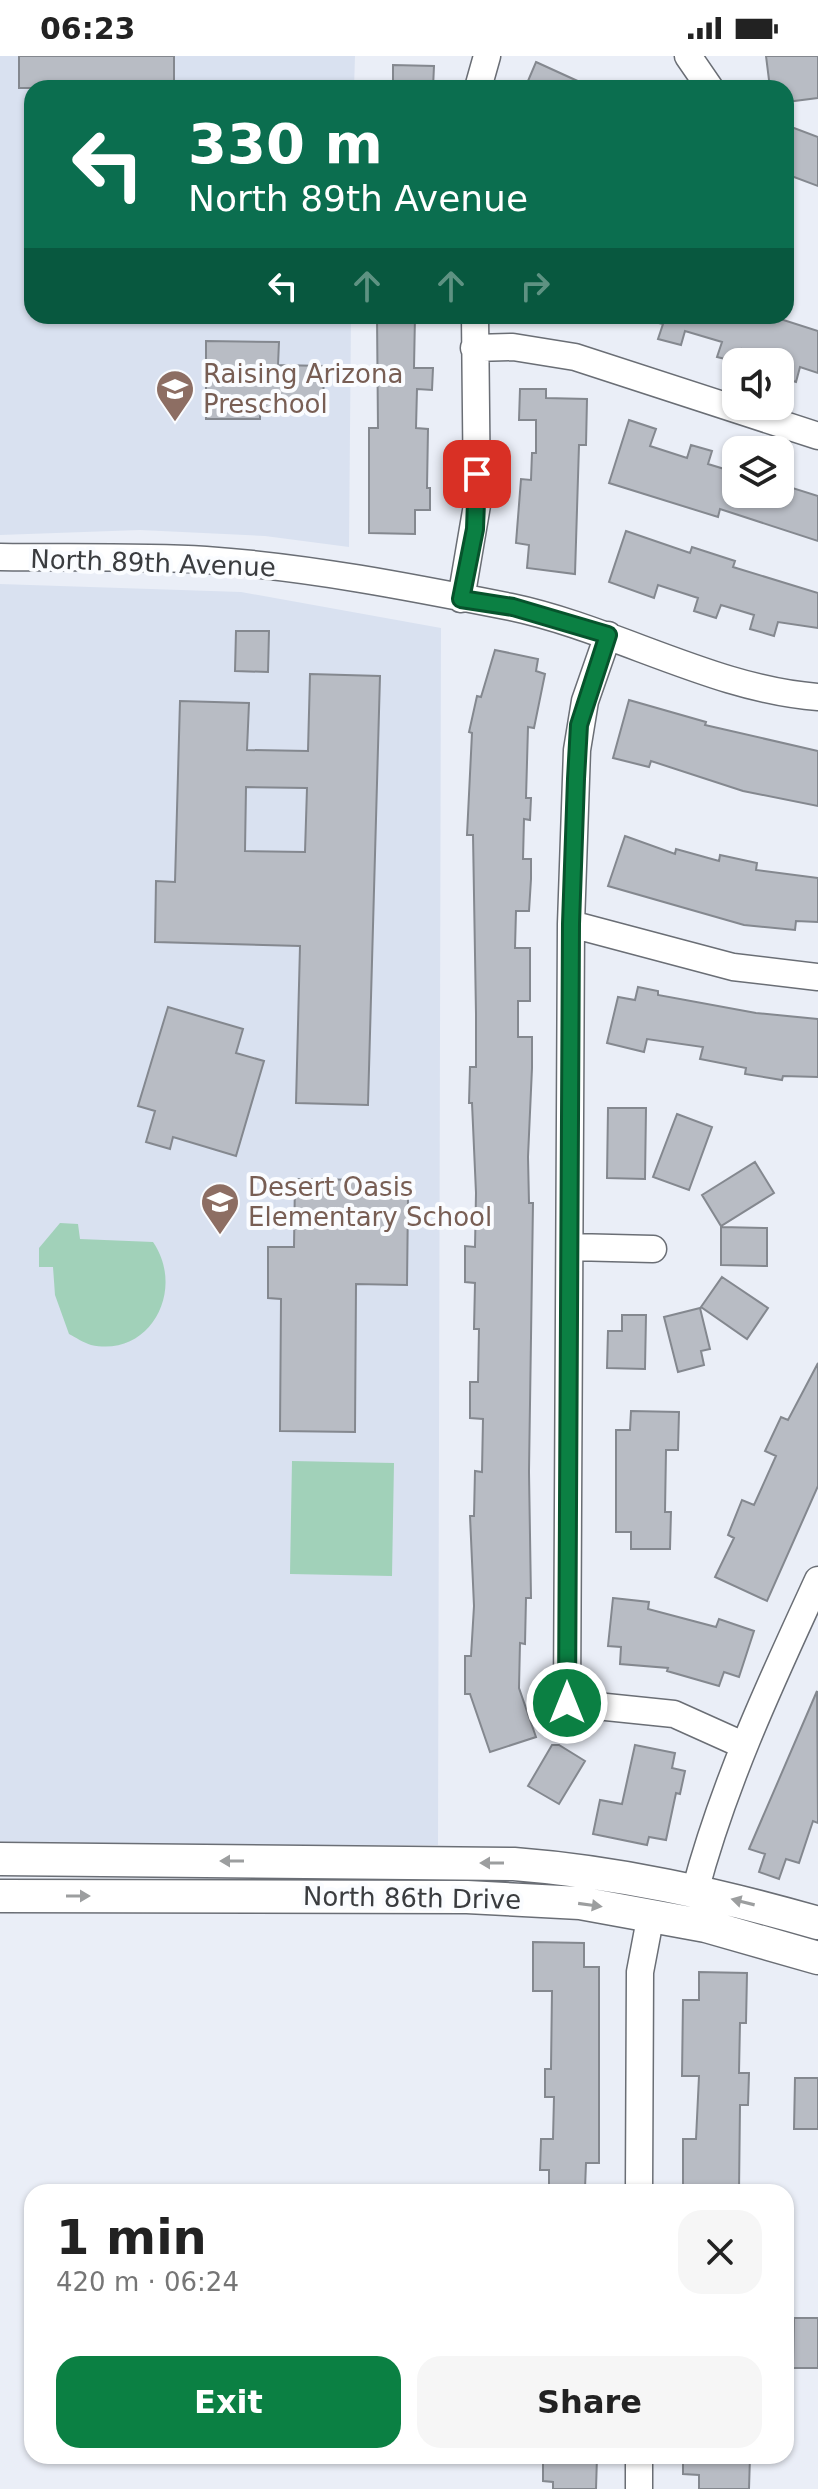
<!DOCTYPE html>
<meta charset="utf-8">
<style>
body{margin:0;font-family:"DejaVu Sans",sans-serif;background:#f6f6f6;color:#222;height:100vh;display:flex;flex-direction:column;font-size:30px;white-space:nowrap}
*{box-sizing:border-box;margin:0}
p{font-size:26px;color:#767676}
.icon{flex:none;width:44px;height:44px;fill:none;stroke:currentColor;stroke-width:2;stroke-linecap:round;stroke-linejoin:round}
.map{position:relative;flex:1;overflow:hidden}
.details{position:absolute;left:24px;top:2128px;width:770px;height:280px;display:flex;flex-direction:column;background:#fff;border-radius:24px;box-shadow:0 2px 6px #0004}
.details>*{flex:none}
.top-card{position:absolute;left:24px;top:24px;width:770px;height:244px;border-radius:24px;box-shadow:0 2px 6px #0004;background:#0b6e4f;color:#fff;overflow:hidden}
.controls{position:absolute;left:722px;top:292px;display:grid;gap:16px}
.controls a{display:grid;place-items:center;width:72px;height:72px;border-radius:16px;background:#fff;box-shadow:0 2px 6px #0004;font-size:40px}
.pin{position:absolute;display:grid;place-items:center;width:68px;height:68px;color:#fff;margin:-34px;border-radius:16px;box-shadow:0 4px 12px #0006}
.me{position:absolute;width:88px;margin:-44px;rotate:0deg;stroke-linejoin:round;filter:drop-shadow(0 0 6px #0008)}
.turn{display:flex;align-items:center;gap:28px;height:168px;padding:0 32px;font-size:36px}
.turn .icon{width:104px;height:104px;stroke-width:2.5}
.turn b{display:block;font-size:56px;line-height:68px}
.lanes{display:flex;align-items:center;height:76px;padding:0 32px;background:#0003;justify-content:center;gap:40px;direction:ltr}
.lanes .off{opacity:.35}
.round{display:grid;place-items:center;flex:none;width:84px;height:84px;border-radius:24px;background:#f6f6f6}
.summary{display:flex;align-items:center;justify-content:space-between;height:136px;padding:0 32px}
h1{font-size:48px;font-weight:600;line-height:60px}
.cta{display:flex;gap:16px;margin-top:auto;padding:16px 32px}
.cta a{flex:1;height:92px;border-radius:24px;background:#0b8043;color:#fff;font-size:32px;font-weight:600;line-height:92px;text-align:center}
.cta a+a{background:#f6f6f6;color:#222}
.status{display:flex;justify-content:space-between;align-items:center;height:56px;padding:0 40px;background:#fff;direction:ltr}
.status svg{height:22px;fill:currentColor}
.map>svg:first-child{display:block}
.built{fill:#d9e1f0}
.green{fill:#a1d1b9}
.building{fill:#b8bcc4;stroke:#84888f;stroke-width:2;fill-rule:evenodd}
.lines{fill:none;stroke-linecap:round;stroke-linejoin:round}
.minor-casing{stroke:#6a6e75;stroke-width:29}
.tertiary-casing{stroke:#6a6e75;stroke-width:35}
.minor{stroke:#fff;stroke-width:26}
.tertiary{stroke:#fff;stroke-width:32}
.oneway{fill:#9c9e9f}
.route-casing{stroke:#07532c;stroke-width:20}
.route{stroke:#0b8043;stroke-width:14}
.labels{text-anchor:middle;dominant-baseline:central;stroke-width:8;stroke-linejoin:round;paint-order:stroke}
.education-label{font-size:26px;fill:#785e54;stroke:#fafcff;text-anchor:start}
.street-label{font-size:26px;fill:#3a3c3f;stroke:#fafcff}
</style>
<div class="status"><b>06:23</b><svg viewBox="0 0 49 12"><path d="M0 12V9h3v3zM5 12V6h3v6zM10 12V3h3v9zM15 12V0h3v12zM26 1h20v11H26zM47 4h2v5h-2z"/></svg></div>
<div class="map">
<svg width="818" height="2433" viewBox="0 0 818 2433">
<rect width="100%" height="100%" fill="#eaeef7"/>
<path class="built" d="M0,0H355L354,32H32V260H351L349,491L265,480L140,474L0,479Z
M0,528L241,536L441,572L438,1789H0Z"/>
<path class="green" d="M60,1167L78,1168L80,1183L153,1186C186,1234 150,1302 91,1289C84,1287 75,1281 69,1278L55,1239L53,1211H39V1192Z
M292,1405L394,1407L392,1520L290,1518Z"/>
<path class="building" d="M19,0H174V32H19Z
M766,0H818V42L786,46V32H770Z
M536,6L593,32H525Z
M393,9L434,10L433,32H393Z
M786,69L818,81V130L786,118Z
M377,260H415L414,312H433L432,334L417,333L416,372L428,373L427,432H430V454H415V478L369,477V372H378Z
M651,260H771L818,275V317L800,311L796,326L780,321V305L742,293L738,306L717,301L722,286L685,275L681,289L658,283L663,268L650,265Z
M206,285L279,286L278,309L324,310L323,357H260V363H206Z
M520,333H546V342L587,343L586,389H579L575,518L527,512L529,489L516,487L521,423L531,424L532,397H536V364H519Z
M629,364L656,373L650,390L687,402L691,389L712,395L708,408L731,415L725,438H780V428L818,440V485L720,453L718,461L609,427Z
M626,475L690,497L692,491L735,505L733,511L818,537V572L778,566L774,580L750,573L754,559L721,549L716,562L694,555L698,542L658,529L654,542L609,526Z
M236,575H269L268,616L235,615Z
M495,594L538,603L536,615L545,618L534,672L528,671L526,742H531L530,764L524,763L523,803H531V823L529,855H516L515,892H530V945H518V981H532V1012L528,1101L529,1147H533L529,1416L531,1542H526L525,1588L520,1587L519,1632L536,1681L490,1696L470,1638H465V1600H471L474,1550L470,1460H474L475,1415L482,1416L483,1363L470,1362V1326H478L479,1273H474L475,1227L465,1226V1190L475,1191L476,1137L472,1047H469L470,1011H476V958L473,779H467L472,677L469,676L477,640L481,641Z
M310,618L380,620L368,1049L296,1047L300,890L155,886L156,825L175,826L180,645L249,647L247,694L308,695ZM246,731L307,732L305,796L245,795Z
M629,644L706,666L705,669L818,695V750L743,735L651,705L649,711L613,702Z
M625,780L675,798L676,793L719,805L720,799L757,807L756,814L818,822V866L796,865L795,874L744,869L608,830Z
M638,931L658,935V939L756,957L818,963V1021L783,1020L782,1024L745,1018L746,1012L700,1003L703,991L647,983L644,996L607,987L618,941L635,944Z
M168,951L243,973L236,997L264,1005L236,1100L173,1081L170,1093L146,1086L155,1055L138,1050Z
M608,1052H646L645,1123L607,1122Z
M677,1058L712,1071L689,1134L653,1121Z
M755,1106L774,1137L721,1170L702,1139Z
M295,1123L376,1124V1141L408,1142L407,1229L356,1228L355,1376L280,1375L281,1243L268,1242V1191H294Z
M721,1171L767,1172V1210L721,1209Z
M722,1221L768,1252L747,1283L701,1251Z
M700,1252L710,1293L701,1295L704,1309L678,1316L664,1261Z
M622,1259H646L645,1313L607,1312L608,1275H622Z
M818,1307V1430L767,1545L715,1521L734,1482L728,1479L742,1444L754,1449L776,1400L765,1395L781,1361L788,1364Z
M631,1355L679,1356L678,1394H666L665,1456H671L670,1493H631V1476H616V1374H630Z
M613,1542L649,1546L648,1553L716,1571L719,1563L754,1575L739,1621L724,1616L719,1630L667,1615L668,1612L620,1608L621,1591L608,1590Z
M817,1635L818,1767L813,1765L799,1807L786,1803L779,1823L759,1816L765,1798L749,1793Z
M552,1689H559L585,1705L559,1748L528,1730Z
M635,1689L675,1697L672,1712L685,1715L680,1738L676,1737L666,1784L649,1781L647,1789L593,1778L600,1744L622,1748Z
M533,1886L584,1887V1911H599V2107H586L585,2133H549V2114H540L541,2083H553L554,2041H545V2013H551L552,1935H533Z
M699,1916L747,1917L746,1967H740L739,2017H749L748,2049H740L739,2136H683V2083H696L699,2020H682L683,1944H699Z
M795,2022H818V2073H794Z
M794,2262H818V2312H793Z
M543,2400L597,2401L596,2433H553V2426L543,2425Z
M683,2400H750L749,2433H699V2419L683,2418Z"/>
<g class="lines">
<defs>
<path id="minor" d="M688,0L710,32
M478,32L487,0
M474,292L513,291L575,301L818,380
M0,501C68,502 138,500 206,504C308,511 410,531 511,551C612,572 716,634 818,641
M461,543L477,449L475,260
M608,579L585,645L577,694L571,868L567,1647L674,1658L743,1689
M571,868L733,911L818,921
M571,1191L653,1193
M695,1835C724,1726 771,1626 818,1524
M639,2136L640,1916L651,1858
M639,2433V2400"/>
<path id="tertiary" d="M0,1803L514,1808C618,1816 717,1838 818,1867
M0,1840L467,1841L580,1847L706,1870L818,1902"/>
</defs>
<use href="#minor" class="minor-casing"/>
<use href="#tertiary" class="tertiary-casing"/>
<use href="#minor" class="minor"/>
<use href="#tertiary" class="tertiary"/>
</g>
<defs><path id="oneway-solid" d="M-6-.8H1V-3.2L6.5 0L1 3.2V.8H-6Z" transform="scale(2)"/></defs>
<g class="oneway">
<use href="#oneway-solid" transform="translate(232 1805) rotate(-180)"/>
<use href="#oneway-solid" transform="translate(492 1807) rotate(-180)"/>
<use href="#oneway-solid" transform="translate(78 1840)"/>
<use href="#oneway-solid" transform="translate(743 1846) rotate(-166)"/>
<use href="#oneway-solid" transform="translate(590 1849) rotate(8)"/>
</g>
<g class="lines">
<defs>
<path id="route" d="M477,418L475,473L461,543L513,551L608,579L579,669L576,723L571,868L567,1647"/>
</defs>
<use href="#route" class="route-casing"/>
<use href="#route" class="route"/>
</g>
<defs>
<symbol id="school-pin" viewBox="-11 -11 22 30"><path d="M0 17L-7.5 6A9.5 9.5 0 1 1 7.5 6Z" fill="#8d6e63" stroke="#fafcff"/><path d="M0-5L7-2L0 1L-7-2ZM-4 1L0 2.5L4 1V4Q0 6-4 4Z" fill="#fff"/></symbol>
</defs>
<g fill-rule="evenodd">
<use href="#school-pin" x="153" y="311" width="44" height="60"/>
<use href="#school-pin" x="198" y="1124" width="44" height="60"/>
</g>
<g class="labels">
<g class="education-label">
<text x="203" y="318">Raising Arizona<tspan x="203" dy="30">Preschool</tspan></text>
<text x="248" y="1131">Desert Oasis<tspan x="248" dy="30">Elementary School</tspan></text>
</g>
<g class="street-label">
<text transform="translate(153 507) rotate(2)">North 89th Avenue</text>
<text transform="translate(412 1842) rotate(1)">North 86th Drive</text>
</g>
</g>
</svg>
<div class="controls">
<a><svg class="icon" aria-label="sound" viewBox="0 0 24 24"><path d="M4 9h4l5-4v14l-5-4H4zM17 9q2 3 0 6"/></svg></a>
<a><svg class="icon" aria-label="layers" viewBox="0 0 24 24"><path d="M12 4l9 5-9 5-9-5zM3 14l9 5 9-5"/></svg></a>
</div>
<div class="pin" style="left:477px;top:418px;background:#d93025"><svg class="icon" aria-label="arrive" viewBox="0 0 24 24"><path d="M6 21V4h12l-3 4 3 4H6"/></svg></div>
<svg class="me" style="left:567px;top:1647px" viewBox="-20 -20 40 40"><circle r="17" fill="#0b8043" stroke="#fff" stroke-width="3"/><path d="M0-11L8 9 0 5-8 9z" fill="#fff"/></svg>
<div class="top-card">
<div class="turn"><svg class="icon" aria-label="left" viewBox="0 0 24 24"><path d="M17 20v-9H6M10 6l-5 5 5 5"/></svg><div><b>330 m</b>North 89th Avenue</div></div>
<div class="lanes"><svg class="icon" aria-label="left" viewBox="0 0 24 24"><path d="M17 20v-9H6M10 6l-5 5 5 5"/></svg><svg class="icon off" aria-label="ahead" viewBox="0 0 24 24"><path d="M12 20V5M6 11l6-6 6 6"/></svg><svg class="icon off" aria-label="ahead" viewBox="0 0 24 24"><path d="M12 20V5M6 11l6-6 6 6"/></svg><svg class="icon off" aria-label="right" viewBox="0 0 24 24"><path d="M7 20v-9h11M14 6l5 5-5 5"/></svg></div>
</div>
<section class="details">
<div class="summary"><div><h1>1 min</h1><p>420 m · 06:24</p></div><a class="round"><svg class="icon" aria-label="close" viewBox="0 0 24 24"><path d="M6 6l12 12M18 6L6 18"/></svg></a></div>
<div class="cta"><a>Exit</a><a>Share</a></div>
</section>
</div>
